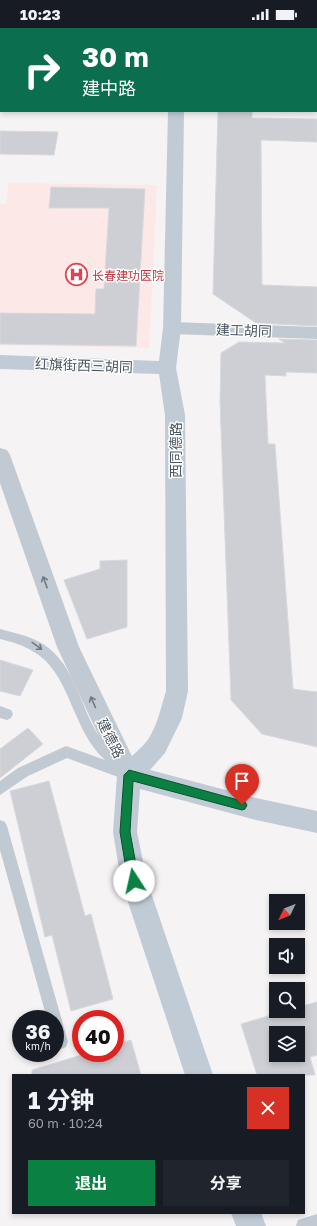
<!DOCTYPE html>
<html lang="zh">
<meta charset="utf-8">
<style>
body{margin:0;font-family:"Golos Text","Noto Sans SC",sans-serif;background:#20242c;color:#f1f3f6;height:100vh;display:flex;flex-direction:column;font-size:15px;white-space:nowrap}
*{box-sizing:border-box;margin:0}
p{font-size:13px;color:#9ea1a6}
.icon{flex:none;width:22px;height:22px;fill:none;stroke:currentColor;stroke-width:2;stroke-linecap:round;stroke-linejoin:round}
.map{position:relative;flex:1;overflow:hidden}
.details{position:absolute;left:12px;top:1046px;width:293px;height:140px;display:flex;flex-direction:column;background:#171b24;border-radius:0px;box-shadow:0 2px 6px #0003}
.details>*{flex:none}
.guide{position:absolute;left:0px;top:0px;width:317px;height:84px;box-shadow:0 2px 6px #0003;background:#0b6e4f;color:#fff;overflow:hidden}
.needle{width:26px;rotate:227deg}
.buttons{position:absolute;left:269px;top:866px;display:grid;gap:8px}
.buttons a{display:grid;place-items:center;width:36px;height:36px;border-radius:0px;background:#171b24;box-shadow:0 2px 6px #0003;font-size:20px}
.speed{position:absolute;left:12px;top:982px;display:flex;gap:8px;font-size:20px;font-weight:700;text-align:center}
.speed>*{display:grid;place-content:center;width:52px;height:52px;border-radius:50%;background:#171b24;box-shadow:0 2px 6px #0003;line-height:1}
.speed small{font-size:10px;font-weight:400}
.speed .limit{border:6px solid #d22;background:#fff;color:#111}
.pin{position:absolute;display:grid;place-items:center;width:34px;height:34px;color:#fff;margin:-41px -17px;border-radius:50% 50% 50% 0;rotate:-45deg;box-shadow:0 0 4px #0007}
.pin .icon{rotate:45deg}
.me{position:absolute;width:44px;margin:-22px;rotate:350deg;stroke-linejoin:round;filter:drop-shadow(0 0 3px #0008)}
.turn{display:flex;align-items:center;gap:14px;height:84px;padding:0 16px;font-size:18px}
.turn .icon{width:52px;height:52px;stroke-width:2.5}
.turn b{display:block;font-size:28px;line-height:34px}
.round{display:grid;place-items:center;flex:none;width:42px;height:42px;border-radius:0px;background:#20242c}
.overview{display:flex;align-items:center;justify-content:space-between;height:68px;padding:0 16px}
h1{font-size:24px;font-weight:700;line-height:30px}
.primary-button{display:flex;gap:8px;margin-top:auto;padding:8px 16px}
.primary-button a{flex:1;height:46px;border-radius:0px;background:#0b8043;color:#fff;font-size:16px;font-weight:700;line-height:46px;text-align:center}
.primary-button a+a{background:#20242c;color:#f1f3f6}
.status{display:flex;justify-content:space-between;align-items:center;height:28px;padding:0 20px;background:#171b24;direction:ltr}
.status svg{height:11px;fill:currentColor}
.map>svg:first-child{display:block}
.medical{fill:#fce8e6}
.building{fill:#cdcfd5;stroke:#d7d9de;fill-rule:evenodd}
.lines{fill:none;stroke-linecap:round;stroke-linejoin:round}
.lane{fill:#c1cad2;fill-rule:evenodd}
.street{fill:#c1cad2;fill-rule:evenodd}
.secondary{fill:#c1cbd6;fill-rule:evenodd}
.oneway{stroke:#6e7983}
.route{fill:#0b8043;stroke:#07532c}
.labels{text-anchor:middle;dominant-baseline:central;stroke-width:3;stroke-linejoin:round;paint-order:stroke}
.far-health-label{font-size:12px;fill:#be3a42;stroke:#fff;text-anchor:start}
.street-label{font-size:14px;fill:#4a5661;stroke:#fff}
</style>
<div class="status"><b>10:23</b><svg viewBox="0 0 49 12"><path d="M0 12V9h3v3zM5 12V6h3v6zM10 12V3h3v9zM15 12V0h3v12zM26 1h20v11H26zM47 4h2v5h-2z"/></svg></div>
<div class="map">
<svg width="317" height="1198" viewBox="0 0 317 1198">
<rect width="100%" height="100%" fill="#f5f3f3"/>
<path class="medical" d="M9,155L157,157L149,320L0,317V176H6Z"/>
<path class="building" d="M218,83H252V90L317,91V114L261,112L262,257L317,259V298L256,295L213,266Z
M0,103L58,104L54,127L0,126Z
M51,159L145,161L136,318L0,316V285L95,286L96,261H104L109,180H49Z
M279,311L317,312V345L286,344V348L265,347L268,416H275L293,661L317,664V719L262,706L231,672L220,374L221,325L239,314L285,315Z
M127,532V599L87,611L64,552L100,541V533Z
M0,632L33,642L20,668L0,663Z
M28,700L43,716L0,750V721Z
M49,753L85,888L91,886L113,971L71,983L52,907L45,909L10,763Z
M317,974V1027L310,1029L315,1047H257L241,996L285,983H298V979ZM276,1005H298V1027H276Z
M131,1012L141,1047H32V1042L88,1025H115V1017Z"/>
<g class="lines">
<path class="lane" d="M0,601C15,605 30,608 43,616C75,636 80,679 99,708C104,717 115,724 123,732L124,736L123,739L131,742L133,746L131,750L126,752L67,730L28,748L0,767V753L18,740L66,718L105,732C72,703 70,644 34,624C23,617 12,614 0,611Z
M0,678L11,682L13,686L11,690L7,692L0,690Z
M0,792L5,794L7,798L68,1014L66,1019L61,1021L55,1018V991H47L0,822Z
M317,1186V1198H296L298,1192Z"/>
<path class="street" d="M172,294L317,299V311L172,306L166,304L163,300L166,296Z
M0,420L7,422L10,427L79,619L141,747L137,755L129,758L121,755L57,619L0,455Z"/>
<path class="secondary" d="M174,0H188V1H174Z
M168,83H184L181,300L176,340L185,387L188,663L182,690L165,725L150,742L256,770L317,783V805L256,792L140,761L137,804L147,853L213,1047H185L121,853L113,804L117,747C124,731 140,724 149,710C158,695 161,679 166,663L165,387L159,346L0,341V327L159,333L163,300Z
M231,1185H261L266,1198H236Z"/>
</g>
<defs><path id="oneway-shaft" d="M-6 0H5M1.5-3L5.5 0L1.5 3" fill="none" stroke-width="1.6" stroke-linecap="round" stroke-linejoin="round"/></defs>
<g class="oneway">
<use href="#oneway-shaft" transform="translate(45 554) rotate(-110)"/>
<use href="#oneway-shaft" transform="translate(37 618) rotate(36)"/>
<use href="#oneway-shaft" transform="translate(93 674) rotate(-114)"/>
</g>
<path class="route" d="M129,742L242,773L245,774L247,777L245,781L242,782L133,753L130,804L139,853L137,857L134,858L130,857L128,853L120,804L124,747Z"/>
<defs>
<symbol id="hospital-ring" viewBox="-11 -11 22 22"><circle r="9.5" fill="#fff" stroke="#e0444e" stroke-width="1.5"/><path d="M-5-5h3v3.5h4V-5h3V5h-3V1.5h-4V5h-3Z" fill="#e0444e"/></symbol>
</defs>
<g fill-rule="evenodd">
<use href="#hospital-ring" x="64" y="234" width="25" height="25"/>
</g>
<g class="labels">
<g class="far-health-label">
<text x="92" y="247">长春建功医院</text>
</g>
<g class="street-label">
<text transform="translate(244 302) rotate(2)">建工胡同</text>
<text transform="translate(84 337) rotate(2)">红旗街西三胡同</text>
<text transform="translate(175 422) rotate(-90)">西同德路</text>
<text transform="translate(111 710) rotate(64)">建德路</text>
</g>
</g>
</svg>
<div class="buttons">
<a><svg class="needle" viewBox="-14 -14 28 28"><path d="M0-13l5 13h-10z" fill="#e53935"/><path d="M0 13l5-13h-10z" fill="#9ea1a6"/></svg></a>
<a><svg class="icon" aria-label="sound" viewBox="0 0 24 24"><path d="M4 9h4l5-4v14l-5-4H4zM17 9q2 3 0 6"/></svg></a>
<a><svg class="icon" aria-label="search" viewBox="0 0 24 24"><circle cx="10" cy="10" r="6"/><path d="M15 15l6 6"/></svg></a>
<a><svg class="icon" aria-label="layers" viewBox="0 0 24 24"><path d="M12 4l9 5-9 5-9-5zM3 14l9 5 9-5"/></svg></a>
</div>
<div class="speed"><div>36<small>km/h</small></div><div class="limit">40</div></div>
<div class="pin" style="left:242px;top:777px;background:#d93025"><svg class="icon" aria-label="arrive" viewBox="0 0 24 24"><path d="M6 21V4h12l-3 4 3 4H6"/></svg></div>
<svg class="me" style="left:134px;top:853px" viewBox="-20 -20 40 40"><circle r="19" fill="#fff"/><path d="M0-13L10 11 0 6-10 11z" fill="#0b8043"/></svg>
<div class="guide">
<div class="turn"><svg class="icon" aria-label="right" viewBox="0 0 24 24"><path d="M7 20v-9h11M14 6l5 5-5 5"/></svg><div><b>30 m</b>建中路</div></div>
</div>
<section class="details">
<div class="overview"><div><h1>1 分钟</h1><p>60 m · 10:24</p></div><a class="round" style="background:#d93025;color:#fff"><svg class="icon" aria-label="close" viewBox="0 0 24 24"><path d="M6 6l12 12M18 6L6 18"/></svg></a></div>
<div class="primary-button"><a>退出</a><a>分享</a></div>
</section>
</div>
